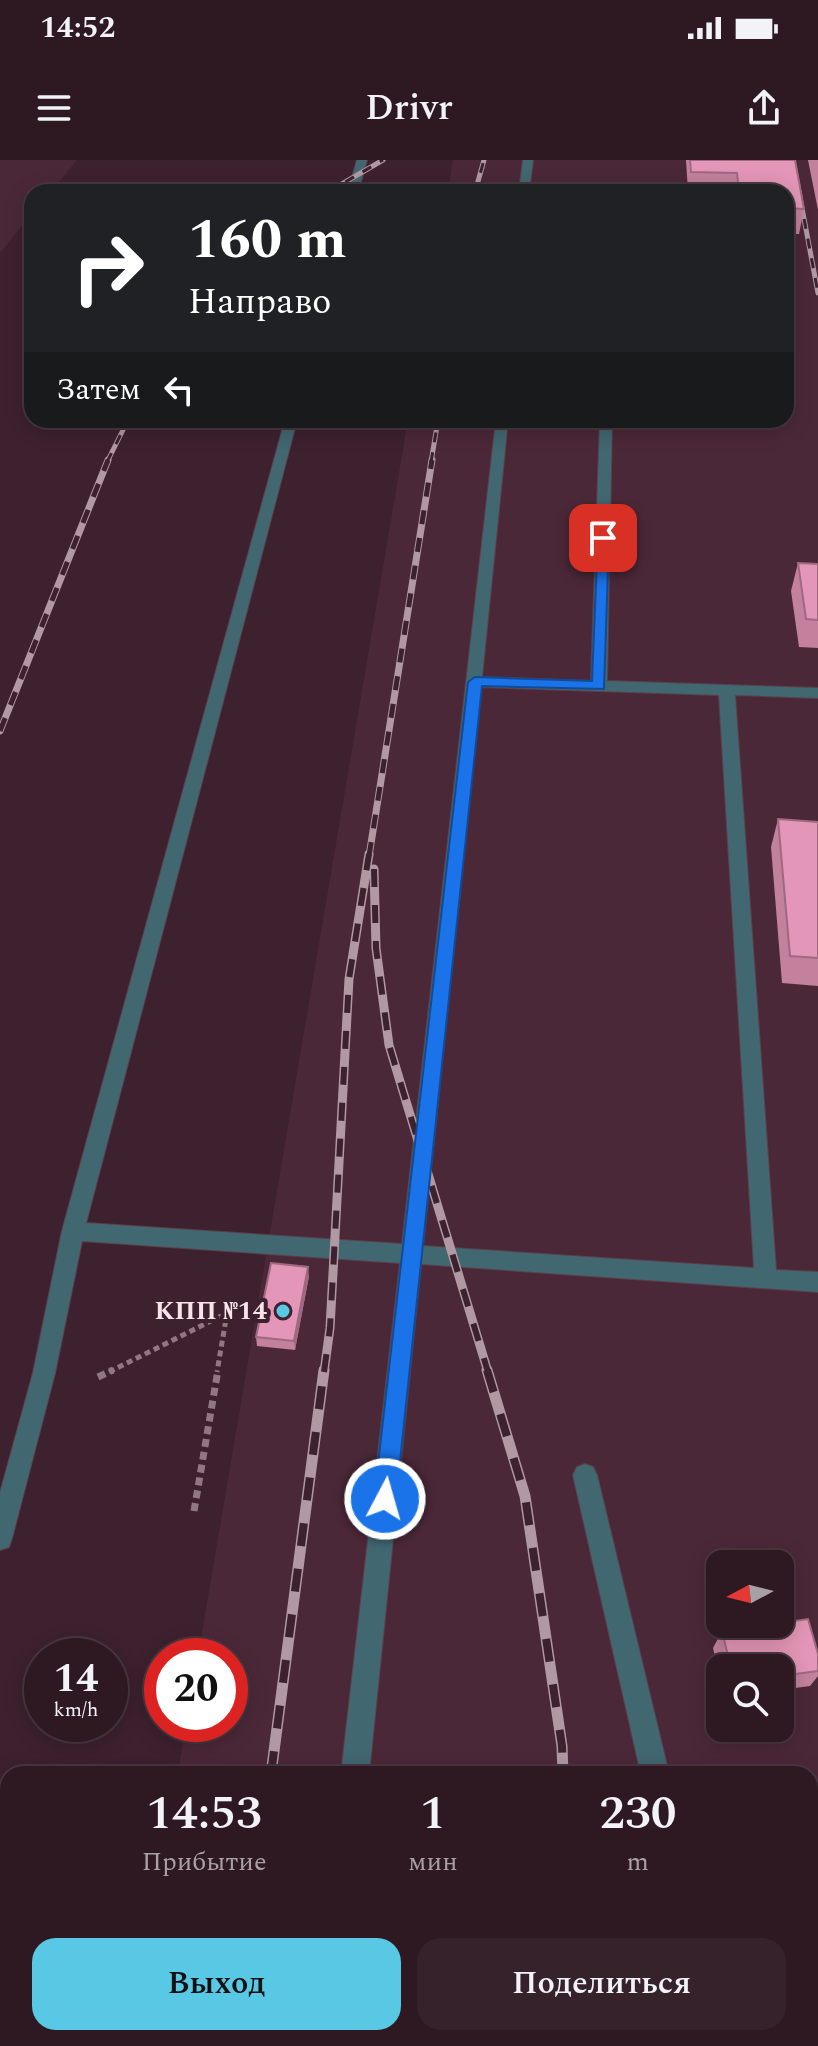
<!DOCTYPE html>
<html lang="ru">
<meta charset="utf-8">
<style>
body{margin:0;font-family:Spectral,serif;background:#36222a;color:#f1f3f6;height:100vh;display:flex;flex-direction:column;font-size:30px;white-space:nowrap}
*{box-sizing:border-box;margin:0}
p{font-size:26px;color:#a7a0a5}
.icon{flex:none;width:44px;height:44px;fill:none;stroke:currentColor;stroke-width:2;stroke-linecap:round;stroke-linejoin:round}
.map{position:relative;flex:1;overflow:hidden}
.drawer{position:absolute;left:0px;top:1606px;width:818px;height:280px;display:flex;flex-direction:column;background:#2e1922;border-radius:24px 24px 0 0;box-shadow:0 4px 20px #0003,0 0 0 2px #493840}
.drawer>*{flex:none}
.guide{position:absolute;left:24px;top:24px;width:770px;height:244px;border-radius:24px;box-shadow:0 4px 20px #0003,0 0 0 2px #493840;background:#202124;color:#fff;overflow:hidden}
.needle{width:52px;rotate:263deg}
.controls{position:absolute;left:706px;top:1390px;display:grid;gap:16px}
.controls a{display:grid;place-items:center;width:88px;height:88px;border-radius:16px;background:#2e1922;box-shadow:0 4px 20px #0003,0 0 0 2px #493840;font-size:40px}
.speed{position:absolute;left:24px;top:1478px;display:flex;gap:16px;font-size:40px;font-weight:700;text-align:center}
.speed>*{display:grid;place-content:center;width:104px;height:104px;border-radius:50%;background:#2e1922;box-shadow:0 4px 20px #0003,0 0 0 2px #493840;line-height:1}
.speed small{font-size:20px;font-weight:400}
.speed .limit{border:12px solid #d22;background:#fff;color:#111}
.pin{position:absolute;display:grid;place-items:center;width:68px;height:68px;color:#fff;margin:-34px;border-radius:16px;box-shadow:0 4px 12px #0006}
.me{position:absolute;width:88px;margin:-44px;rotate:6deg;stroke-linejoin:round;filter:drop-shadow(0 0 6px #0008)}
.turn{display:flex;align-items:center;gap:28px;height:168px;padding:0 32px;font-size:36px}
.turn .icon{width:104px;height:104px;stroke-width:2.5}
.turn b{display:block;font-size:56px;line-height:68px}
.then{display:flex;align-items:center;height:76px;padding:0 32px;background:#0003;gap:16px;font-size:30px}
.eta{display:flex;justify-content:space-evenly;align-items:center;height:136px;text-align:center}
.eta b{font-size:48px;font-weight:600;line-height:56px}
.button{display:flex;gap:16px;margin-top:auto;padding:16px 32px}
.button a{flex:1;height:92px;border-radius:24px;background:#58c8e4;color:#111;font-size:32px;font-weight:600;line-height:92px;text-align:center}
.button a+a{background:#36222a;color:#f1f3f6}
.status{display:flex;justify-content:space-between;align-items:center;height:56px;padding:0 40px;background:#2e1922;direction:ltr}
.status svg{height:22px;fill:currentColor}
header{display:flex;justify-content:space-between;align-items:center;height:104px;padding:0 32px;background:#2e1922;font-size:36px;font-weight:600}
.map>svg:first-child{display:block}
.built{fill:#4b2838;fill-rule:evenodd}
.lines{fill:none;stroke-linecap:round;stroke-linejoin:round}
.service-casing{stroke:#5b404c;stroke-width:2}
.path-far1{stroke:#907882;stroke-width:5;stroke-dasharray:6 4;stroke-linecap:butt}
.path{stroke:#907882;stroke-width:7;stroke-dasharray:8 5;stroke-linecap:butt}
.service{fill:#416771;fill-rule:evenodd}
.rail-far3-casing{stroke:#b099a2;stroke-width:5}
.rail-far2-casing{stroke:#b099a2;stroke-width:7}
.rail-far1-casing{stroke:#b099a2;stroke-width:9}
.rail-casing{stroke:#b099a2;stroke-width:11}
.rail-far3{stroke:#3d212e;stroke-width:3;stroke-dasharray:10;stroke-linecap:butt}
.rail-far2{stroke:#3d212e;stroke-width:5;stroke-dasharray:14;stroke-linecap:butt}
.rail-far1{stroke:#3d212e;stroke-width:6;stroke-dasharray:18;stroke-linecap:butt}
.rail{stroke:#3d212e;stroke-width:8;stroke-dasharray:23;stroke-linecap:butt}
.wall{fill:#c3819d}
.shaded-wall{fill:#9f6980}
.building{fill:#e396b7;stroke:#9f6980;stroke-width:2}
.route{fill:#1a73e8;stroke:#114b97;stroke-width:2}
.poi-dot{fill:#58c8e4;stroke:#3d212e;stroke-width:3}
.labels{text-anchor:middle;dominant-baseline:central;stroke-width:8;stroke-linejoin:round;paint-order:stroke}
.poi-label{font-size:26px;font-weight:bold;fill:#f7e3ea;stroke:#3d212e;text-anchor:end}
</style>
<div class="status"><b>14:52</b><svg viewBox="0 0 49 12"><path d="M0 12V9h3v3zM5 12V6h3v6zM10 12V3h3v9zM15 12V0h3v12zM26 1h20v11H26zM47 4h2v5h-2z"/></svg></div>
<header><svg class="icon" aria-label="menu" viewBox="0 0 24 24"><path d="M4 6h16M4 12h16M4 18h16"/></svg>Drivr<svg class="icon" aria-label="share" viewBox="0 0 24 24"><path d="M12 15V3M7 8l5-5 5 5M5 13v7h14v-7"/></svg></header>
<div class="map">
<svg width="818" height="1886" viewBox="0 0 818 1886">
<rect width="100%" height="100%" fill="#3d212e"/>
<path class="built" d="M0,0H77L51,32H32V54L0,93Z
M453,0H818V1886H132L133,1878H810V1614H178L186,1564H230V1496H198L408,260H786V32H448ZM720,1404H780V1464H720ZM720,1508H780V1568H720Z"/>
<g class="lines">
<defs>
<path id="service" d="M357,0H367L358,32H348Z
M523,0H533L529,32H519Z
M285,260H297L86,1063L402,1084L496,260H508L482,517L591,521L600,260H612L607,521L818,528V538L735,535L776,1110L818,1112V1132L421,1104L369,1614H341L400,1103L82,1081L55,1213L12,1378L9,1387L0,1390V1333L33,1213L62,1071ZM481,527L719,535L754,1108L423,1086Z
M585,1304L593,1307L597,1315L669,1614H641L573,1315L577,1307Z
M312,1878H342L341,1886H311Z"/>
</defs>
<use href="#service" class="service-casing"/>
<path class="path-far1" d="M109,1212L227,1153L217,1212"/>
<path class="path" d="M98,1217L113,1210
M194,1351L218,1210"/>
<use href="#service" class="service"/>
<defs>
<path id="rail-far3" d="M793,0L818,133
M328,32L383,0
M475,32L484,0
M107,302L128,260
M431,302L438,260"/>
<path id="rail-far2" d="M0,571L108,300
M369,696L432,300"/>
<path id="rail-far1" d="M374,709L376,788L389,885L488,1212
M324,1212L330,1168L349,819L369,694"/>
<path id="rail" d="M487,1210L525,1336L562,1586L563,1614
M271,1614L324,1210
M566,1878V1886
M235,1886L236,1878"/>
</defs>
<use href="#rail-far3" class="rail-far3-casing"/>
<use href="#rail-far2" class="rail-far2-casing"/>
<use href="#rail-far1" class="rail-far1-casing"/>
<use href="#rail" class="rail-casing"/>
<use href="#rail-far3" class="rail-far3"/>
<use href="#rail-far2" class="rail-far2"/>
<use href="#rail-far1" class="rail-far1"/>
<use href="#rail" class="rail"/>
</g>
<path class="wall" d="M686,0H795L804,49L799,74H786V32H688Z
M808,0H818V50Z
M798,403L818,404V488L799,487L791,431Z
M778,659L818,662V826L782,823L771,687Z
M309,1116L295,1190L257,1186L256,1177Z
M722,1471L818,1494V1516L810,1526L780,1530V1508H720V1519L713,1488Z
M697,1878H810L818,1886H697Z"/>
<path class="shaded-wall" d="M308,1107L309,1116L295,1190L294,1181Z"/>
<path class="building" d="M690,0H795L804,49L786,48V32H739L737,13L691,12Z
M798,403L818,404V460L806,459Z
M778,659L818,662V798L790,796Z
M271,1103L308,1107L294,1181L256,1177Z
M808,1459L818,1494V1511L780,1516V1508H731L722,1471Z
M810,1827L818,1828V1886H707V1878H810Z"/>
<path class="route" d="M598,375L609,378L604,529L482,526L396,1339L393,1346L385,1349L377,1346L374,1339L468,522L475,517L592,521Z"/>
<circle class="poi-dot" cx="283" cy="1151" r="8"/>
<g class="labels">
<g class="poi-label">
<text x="267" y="1151">КПП №14</text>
</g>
</g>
</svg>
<div class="controls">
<a><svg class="needle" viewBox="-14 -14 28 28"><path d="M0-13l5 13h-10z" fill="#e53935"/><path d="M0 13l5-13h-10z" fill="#a7a0a5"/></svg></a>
<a><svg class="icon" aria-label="search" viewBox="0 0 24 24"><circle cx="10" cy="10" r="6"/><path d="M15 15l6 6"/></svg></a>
</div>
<div class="speed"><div>14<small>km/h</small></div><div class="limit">20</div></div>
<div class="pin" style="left:603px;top:378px;background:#d93025"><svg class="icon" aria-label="arrive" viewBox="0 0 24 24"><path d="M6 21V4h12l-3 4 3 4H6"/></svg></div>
<svg class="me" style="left:385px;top:1339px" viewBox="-20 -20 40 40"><circle r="17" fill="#1a73e8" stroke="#fff" stroke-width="3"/><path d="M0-11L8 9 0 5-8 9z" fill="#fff"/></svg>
<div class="guide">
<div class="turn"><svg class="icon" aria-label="right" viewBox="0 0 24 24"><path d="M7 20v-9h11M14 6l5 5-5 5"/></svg><div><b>160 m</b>Направо</div></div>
<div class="then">Затем<svg class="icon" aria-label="left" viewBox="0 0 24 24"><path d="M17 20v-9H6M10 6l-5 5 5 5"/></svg></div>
</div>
<section class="drawer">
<div class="eta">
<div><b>14:53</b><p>Прибытие</p></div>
<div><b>1</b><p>мин</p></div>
<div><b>230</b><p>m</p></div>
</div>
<div class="button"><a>Выход</a><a>Поделиться</a></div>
</section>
</div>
